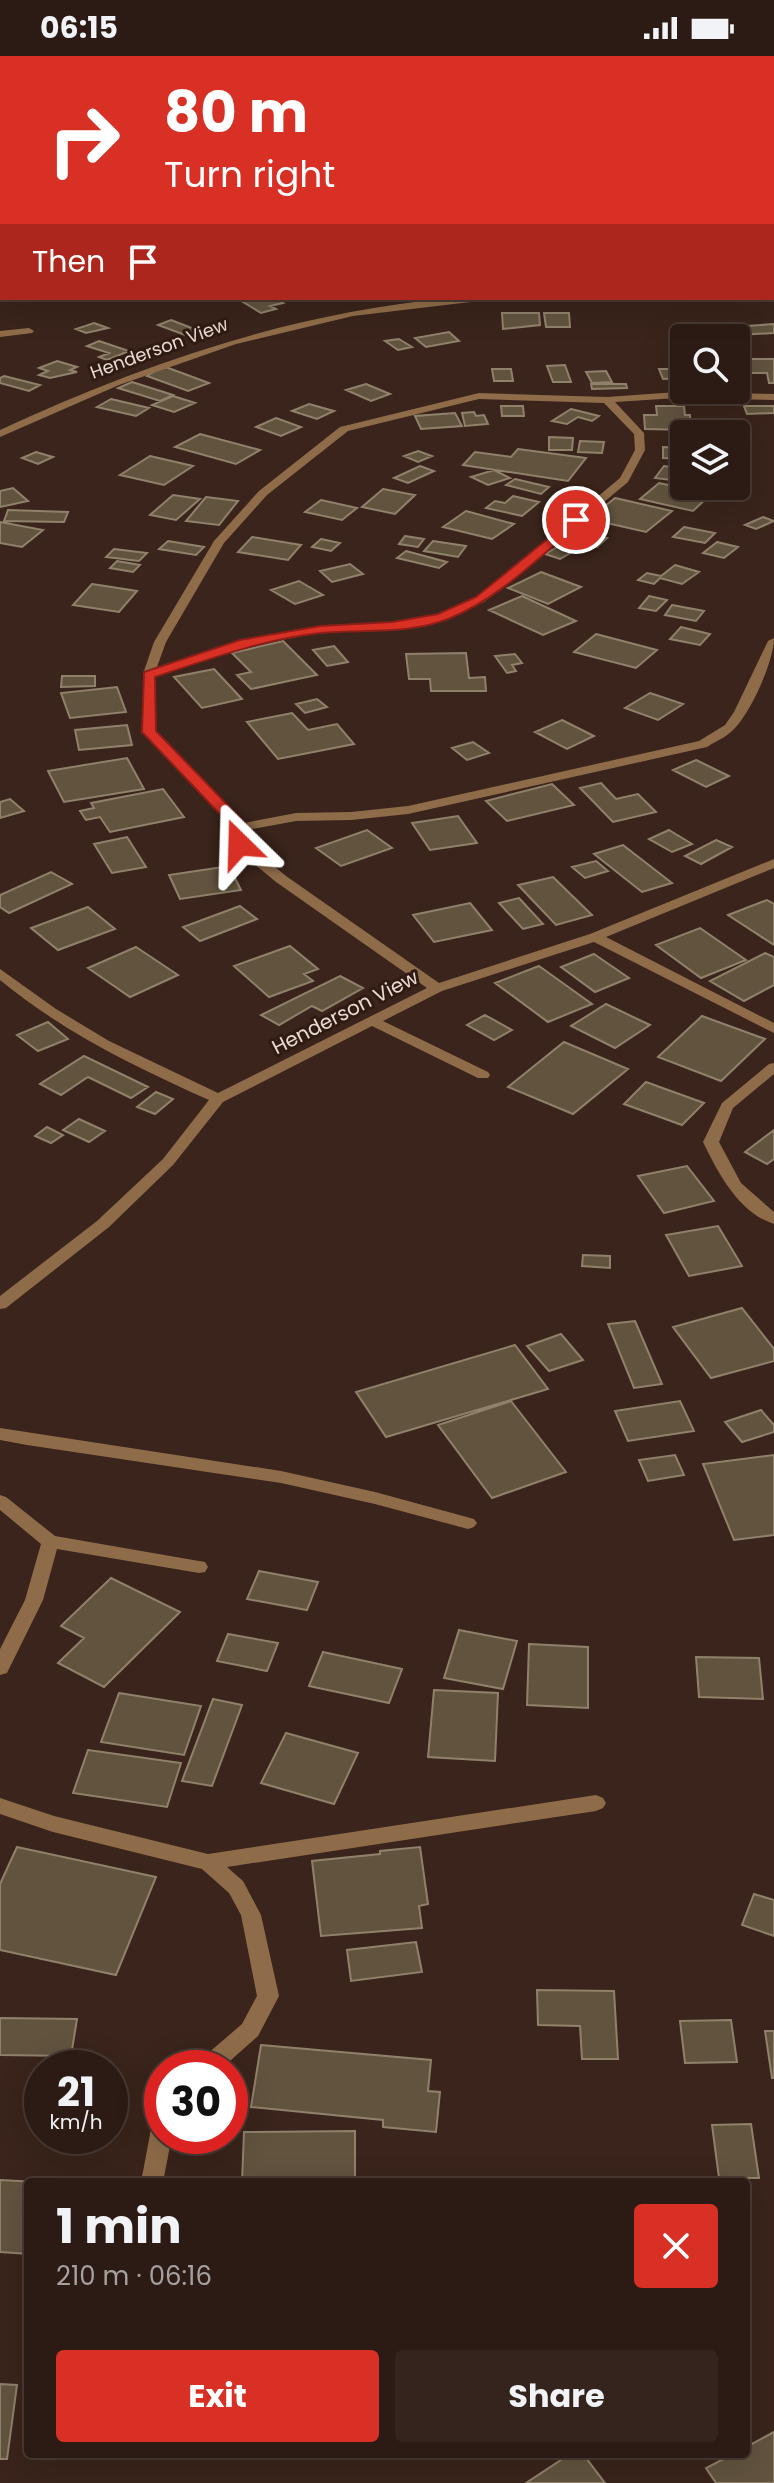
<!DOCTYPE html>
<meta charset="utf-8">
<style>
body{margin:0;font-family:Poppins,sans-serif;background:#34241d;color:#f1f3f6;height:100vh;display:flex;flex-direction:column;font-size:30px;white-space:nowrap}
*{box-sizing:border-box;margin:0}
p{font-size:26px;color:#a6a1a0}
.icon{flex:none;width:44px;height:44px;fill:none;stroke:currentColor;stroke-width:2;stroke-linecap:round;stroke-linejoin:round}
.map{position:relative;flex:1;overflow:hidden}
.details{position:absolute;left:24px;top:2122px;width:726px;height:280px;display:flex;flex-direction:column;background:#2c1b14;border-radius:8px;box-shadow:0 8px 32px #0002,0 0 0 2px #483934}
.details>*{flex:none}
.guide{position:absolute;left:0px;top:0px;width:774px;height:244px;box-shadow:0 8px 32px #0002,0 0 0 2px #483934;background:#d93025;color:#fff;overflow:hidden}
.tools{position:absolute;left:670px;top:268px;display:grid;gap:16px}
.tools a{display:grid;place-items:center;width:80px;height:80px;border-radius:8px;background:#2c1b14;box-shadow:0 8px 32px #0002,0 0 0 2px #483934;font-size:40px}
.speed{position:absolute;left:24px;top:1994px;display:flex;gap:16px;font-size:40px;font-weight:700;text-align:center}
.speed>*{display:grid;place-content:center;width:104px;height:104px;border-radius:50%;background:#2c1b14;box-shadow:0 8px 32px #0002,0 0 0 2px #483934;line-height:1}
.speed small{font-size:20px;font-weight:400}
.speed .limit{border:12px solid #d22;background:#fff;color:#111}
.pin{position:absolute;display:grid;place-items:center;width:68px;height:68px;color:#fff;margin:-34px;border:4px solid #fff;border-radius:50%;box-shadow:0 2px 8px #0007}
.me{position:absolute;width:88px;margin:-44px;rotate:338deg;stroke-linejoin:round;filter:drop-shadow(0 0 6px #0008)}
.turn{display:flex;align-items:center;gap:28px;height:168px;padding:0 32px;font-size:36px}
.turn .icon{width:104px;height:104px;stroke-width:2.5}
.turn b{display:block;font-size:56px;line-height:68px}
.then{display:flex;align-items:center;height:76px;padding:0 32px;background:#0003;gap:16px;font-size:30px}
.round{display:grid;place-items:center;flex:none;width:84px;height:84px;border-radius:8px;background:#34241d}
.head{display:flex;align-items:center;justify-content:space-between;height:136px;padding:0 32px}
h1{font-size:48px;font-weight:700;line-height:60px}
.primary-button{display:flex;gap:16px;margin-top:auto;padding:16px 32px}
.primary-button a{flex:1;height:92px;border-radius:8px;background:#d93025;color:#fff;font-size:32px;font-weight:700;line-height:92px;text-align:center}
.primary-button a+a{background:#34241d;color:#f1f3f6}
.status{display:flex;justify-content:space-between;align-items:center;height:56px;padding:0 40px;background:#2c1b14;direction:ltr}
.status svg{height:22px;fill:currentColor}
.map>svg:first-child{display:block}
.building{fill:#61533e;stroke:#90816b;stroke-width:2}
.lines{fill:none;stroke-linecap:round;stroke-linejoin:round}
.street{fill:#8f6c49;fill-rule:evenodd}
.highway{fill:#f7d4b3;fill-rule:evenodd}
.route{fill:#d93025;stroke:#8d1f18;stroke-width:2}
.labels{text-anchor:middle;dominant-baseline:central;stroke-width:6;stroke-linejoin:round;paint-order:stroke}
.far-street-label{font-size:18px;fill:#e9dad4;stroke:#301b12}
.street-label{font-size:20px;fill:#e9dad4;stroke:#301b12}
</style>
<div class="status"><b>06:15</b><svg viewBox="0 0 49 12"><path d="M0 12V9h3v3zM5 12V6h3v6zM10 12V3h3v9zM15 12V0h3v12zM26 1h20v11H26zM47 4h2v5h-2z"/></svg></div>
<div class="map">
<svg width="774" height="2427" viewBox="0 0 774 2427">
<rect width="100%" height="100%" fill="#3a241b"/>
<path class="building" d="M261,242H275L283,247L270,250L276,253L261,257L243,246Z
M502,257H539L540,269L503,273Z
M544,257H569L570,271H546Z
M171,264L197,274L185,279L158,269Z
M94,267L108,272L86,277L76,273Z
M774,268V277L738,279L742,284L736,285V282H726L719,272Z
M449,276L459,285L426,291L415,282Z
M399,283L412,291L398,294L385,285Z
M99,285L129,295L107,304L99,301L109,297L87,290Z
M748,303H774V327H769L767,317H751Z
M57,305L77,311L70,314L77,316L50,322L39,319L48,315L39,312Z
M565,309L571,326H553L547,310Z
M163,310L209,327L188,335L147,320Z
M492,313H511L513,325H494Z
M659,313H677L681,322L663,323Z
M606,315L612,326L592,327L586,316Z
M4,320L40,329L29,335L0,327V322Z
M132,326L173,339L160,345L118,332Z
M366,328L390,338L371,345L346,334Z
M591,328H626L627,332L592,333Z
M173,340L195,347L174,356L152,349Z
M111,343L149,352L136,360L97,351Z
M309,348L334,355L317,363L292,355Z
M501,350H523L524,360H502Z
M656,350H684L685,359H690L691,374L645,373L644,359H657Z
M744,350H774V357L747,358Z
M571,353L599,360L592,365L578,361L567,368L552,365Z
M474,356L476,360L484,359L488,368L465,370L462,357Z
M455,357L462,370L421,373L415,360Z
M276,362L301,371L281,380L256,371Z
M200,378L260,394L236,408L175,391Z
M549,381L573,382L572,394H549Z
M580,385L604,386L602,397L578,396Z
M663,391L684,392V403L663,402Z
M518,393L586,402L568,425L463,409L475,396L511,401Z
M418,395L432,400L418,406L404,400Z
M36,396L53,401L38,408L22,402Z
M150,400L193,410L164,429L120,419Z
M420,410L434,415L408,427L394,422Z
M664,410L684,413V419L679,425L655,422Z
M494,414L510,422L488,429L471,421Z
M515,423L549,431L541,438L506,429Z
M659,427L711,438L693,455L640,443Z
M13,432L28,445L0,451V435Z
M383,433L415,439L395,458L362,451Z
M173,439L200,443L176,464L150,459Z
M513,440L539,446L522,460L486,452L495,445L505,447Z
M206,441L238,445L219,469L186,465Z
M615,442L672,455L646,476L589,463Z
M321,444L357,452L342,464L305,456Z
M8,454L68,456L64,466L4,465Z
M466,455L514,468L492,483L443,471Z
M763,461L774,465L756,473L745,469Z
M0,466L43,474L22,491L0,487Z
M684,471L715,477L705,487L673,481Z
M579,476L607,482L597,491L570,485Z
M405,480L424,483L418,491L399,488Z
M252,481L301,489L288,504L238,496Z
M321,483L340,487L331,495L312,491Z
M168,485L204,491L196,499L159,493Z
M433,485L466,490L458,501L424,495Z
M717,486L738,491L724,502L703,497Z
M559,490L574,495L560,503L545,498Z
M114,493L147,497L139,505L106,501Z
M406,495L447,506L439,512L397,502Z
M117,505L140,509L133,516L110,512Z
M350,508L363,518L332,526L320,515Z
M675,509L699,516L682,528L660,522L654,528L638,524L647,517L661,520Z
M541,516L581,531L548,548L508,532Z
M299,525L323,539L295,548L271,534Z
M92,528L137,535L119,556L73,549Z
M522,540L576,565L543,579L489,554Z
M649,540L667,544L656,555L639,552Z
M672,549L704,555L696,565L665,559Z
M681,571L710,578L700,589L670,583Z
M596,578L657,594L636,612L574,596Z
M283,585L317,619L251,633L237,619L251,616L232,597Z
M334,590L348,606L327,610L313,594Z
M466,597L469,622L485,621L486,635H431L430,623H409L406,598Z
M515,598L522,607L512,609L516,615L507,617L495,600Z
M214,613L242,643L202,652L174,621Z
M62,620H95V630L61,631Z
M117,631L126,656L70,662L61,637Z
M650,637L683,648L658,664L625,652Z
M317,643L327,651L305,657L296,648Z
M292,657L308,674L337,668L354,688L278,703L247,666Z
M562,664L594,680L567,693L535,676Z
M127,669L132,689L79,694L75,674Z
M473,686L489,697L467,704L452,692Z
M127,702L144,733L64,746L48,715Z
M696,704L729,720L706,731L673,714Z
M601,727L616,743L638,738L656,756L613,766L580,732Z
M552,728L574,749L507,765L486,745Z
M163,733L184,761L110,776L100,761L86,764L80,755L94,752L91,747Z
M10,743L24,755L0,762V746Z
M458,760L477,787L430,794L412,767Z
M367,774L392,792L341,810L316,792Z
M669,774L692,788L672,796L649,783Z
M127,781L146,811L112,817L94,788Z
M716,784L732,791L701,808L685,800Z
M623,789L672,827L642,836L594,798Z
M596,805L608,815L585,822L572,811Z
M229,810L241,834L180,843L169,819Z
M51,816L72,828L9,857L0,851V839Z
M553,821L592,859L556,869L518,829Z
M519,842L543,868L523,873L499,847Z
M767,844L774,848V889L728,859Z
M470,847L492,874L434,886L413,859Z
M240,850L257,863L200,885L183,871Z
M88,851L115,873L58,894L31,872Z
M700,872L746,904L701,922L656,889Z
M290,890L318,913L304,918L313,925L269,941L234,910Z
M136,891L178,919L130,941L88,912Z
M765,897L774,901V929L744,945L710,925Z
M594,898L629,922L595,936L561,911Z
M539,910L592,948L548,966L495,927Z
M340,920L363,932L322,955L312,950L279,969L261,959Z
M606,948L650,969L615,992L571,970Z
M485,959L512,974L494,984L467,969Z
M702,960L765,983L721,1025L658,1001Z
M48,966L68,983L38,995L17,979Z
M564,986L628,1013L573,1058L508,1031Z
M84,1000L148,1031L131,1042L88,1021L61,1039L40,1028Z
M646,1026L704,1047L682,1069L624,1048Z
M156,1036L173,1043L155,1058L137,1051Z
M79,1063L105,1075L89,1086L63,1074Z
M47,1071L63,1079L51,1087L35,1080Z
M774,1074V1103L767,1108L745,1096Z
M687,1110L714,1145L664,1157L638,1120Z
M718,1170L742,1210L689,1220L666,1179Z
M583,1199L610,1200V1212L582,1210Z
M742,1252L774,1293V1305L711,1322L673,1271Z
M635,1265L662,1328L634,1332L608,1268Z
M561,1278L583,1304L549,1315L527,1290Z
M515,1289L548,1333L386,1381L356,1336Z
M511,1345L566,1416L492,1442L438,1369Z
M680,1345L694,1375L628,1385L615,1355Z
M761,1354L774,1369V1376L742,1386L725,1366Z
M675,1399L684,1419L648,1425L639,1404Z
M774,1399V1479L734,1484L703,1408Z
M259,1515L318,1526L307,1554L247,1543Z
M111,1522L180,1556L104,1631L58,1607L84,1582L61,1570Z
M459,1574L517,1585L503,1633L444,1622Z
M228,1578L278,1587L267,1615L217,1605Z
M529,1588L588,1591V1652L527,1649Z
M323,1596L402,1613L389,1647L309,1630Z
M696,1601L759,1602L763,1643L699,1641Z
M434,1634L498,1637L495,1705L428,1701Z
M119,1637L201,1650L184,1699L101,1686Z
M213,1643L242,1649L212,1730L182,1725Z
M286,1677L358,1697L334,1748L261,1727Z
M88,1694L181,1707L167,1751L73,1737Z
M17,1791L156,1821L116,1919L0,1894V1828Z
M420,1791L428,1848L419,1850L422,1872L321,1880L312,1805L380,1798V1795Z
M754,1838L774,1844V1880L742,1869Z
M416,1886L422,1916L351,1925L347,1894Z
M537,1934L614,1935L618,2003H582L580,1970L538,1969Z
M0,1962L77,1963L71,2000L0,1999Z
M731,1964L737,2006L685,2007L680,1965Z
M765,1975H774V2022H772Z
M261,1989L431,2004L428,2035L440,2036L436,2076L383,2071V2064L251,2051Z
M751,2068L759,2122H719L712,2069Z
M355,2075V2126H242L244,2076Z
M0,2124L37,2126H28V2198L0,2196Z
M0,2328L17,2329L7,2403H0Z
M774,2376V2427H716L706,2412L733,2398H746V2391Z
M570,2398H583L605,2427H526Z"/>
<g class="lines">
<path class="street" d="M772,240L774,246L622,245L617,242Z
M450,242H484L479,245L353,260L236,288L119,329L0,381V374C144,307 291,257 450,242Z
M29,272L34,275L32,277L0,281V275Z
M677,336L774,338V344L677,342L615,346L644,377L645,394L628,426L484,546L441,564L392,573L320,577L242,591L155,620V675L244,767L296,757L351,756L408,750L699,685L725,669L734,656L768,585L774,582C774,605 751,656 734,673C727,681 716,685 707,691L408,758L351,764L296,765L247,774L246,787L286,820L439,927L590,878L774,803V812L606,881L774,967V977L594,886L442,935L383,965L488,1016L490,1019L488,1022H478L372,970L223,1046L173,1109L109,1171L6,1252L0,1253V1240L97,1165L163,1103L209,1044C135,1011 63,976 0,924V913L56,953L109,985L218,1037L427,932L276,826L234,791V772L143,676V618L154,586L214,485L259,435L340,371L479,337L607,341ZM479,343L604,347L634,378L635,394L620,422L476,542L438,558L392,567L320,571L240,585L157,611L166,586L224,487L267,439L348,375Z
M774,1007V1018L733,1052L719,1086L741,1127L774,1156V1168C739,1157 718,1117 703,1086L722,1047L769,1008Z
M0,1372L281,1415L375,1436L474,1463L477,1467L474,1471L468,1473L375,1448L281,1427L27,1389L0,1384Z
M0,1439L6,1441L55,1480L199,1505L205,1506L208,1511L205,1516L199,1517L57,1493L43,1544L7,1617L0,1619V1593L25,1544L41,1488L0,1454Z
M596,1739L603,1742L606,1747L603,1752L596,1755L227,1811L243,1825L261,1859L279,1940L258,1980L222,2012H196L199,2005L242,1968L257,1940L241,1859L229,1837L202,1813L53,1776L0,1758V1742L54,1760L208,1798Z
M162,2063V2080H172L163,2126H141L151,2073L154,2066Z"/>
<path class="highway" d="M772,71H774V79H772Z
M0,105H2V113H0Z"/>
</g>
<path class="route" d="M576,460L581,461V466C539,501 499,543 448,563C408,579 362,573 321,577C264,583 210,603 155,621L156,675L246,768L244,792H234L233,772L142,676L144,616L240,584L320,570L392,566L438,558L476,541Z"/>
<g class="labels">
<g class="far-street-label">
<text transform="translate(159 292) rotate(-20)">Henderson View</text>
</g>
<g class="street-label">
<text transform="translate(345 956) rotate(-27)">Henderson View</text>
</g>
</g>
</svg>
<div class="tools">
<a><svg class="icon" aria-label="search" viewBox="0 0 24 24"><circle cx="10" cy="10" r="6"/><path d="M15 15l6 6"/></svg></a>
<a><svg class="icon" aria-label="layers" viewBox="0 0 24 24"><path d="M12 4l9 5-9 5-9-5zM3 14l9 5 9-5"/></svg></a>
</div>
<div class="speed"><div>21<small>km/h</small></div><div class="limit">30</div></div>
<div class="pin" style="left:576px;top:464px;background:#d93025"><svg class="icon" aria-label="arrive" viewBox="0 0 24 24"><path d="M6 21V4h12l-3 4 3 4H6"/></svg></div>
<svg class="me" style="left:239px;top:788px" viewBox="-20 -20 40 40"><path d="M0-17L14 15 0 8-14 15z" fill="#d93025" stroke="#fff" stroke-width="4"/></svg>
<div class="guide">
<div class="turn"><svg class="icon" aria-label="right" viewBox="0 0 24 24"><path d="M7 20v-9h11M14 6l5 5-5 5"/></svg><div><b>80 m</b>Turn right</div></div>
<div class="then">Then<svg class="icon" aria-label="arrive" viewBox="0 0 24 24"><path d="M6 21V4h12l-3 4 3 4H6"/></svg></div>
</div>
<section class="details">
<div class="head"><div><h1>1 min</h1><p>210 m · 06:16</p></div><a class="round" style="background:#d93025;color:#fff"><svg class="icon" aria-label="close" viewBox="0 0 24 24"><path d="M6 6l12 12M18 6L6 18"/></svg></a></div>
<div class="primary-button"><a>Exit</a><a>Share</a></div>
</section>
</div>
